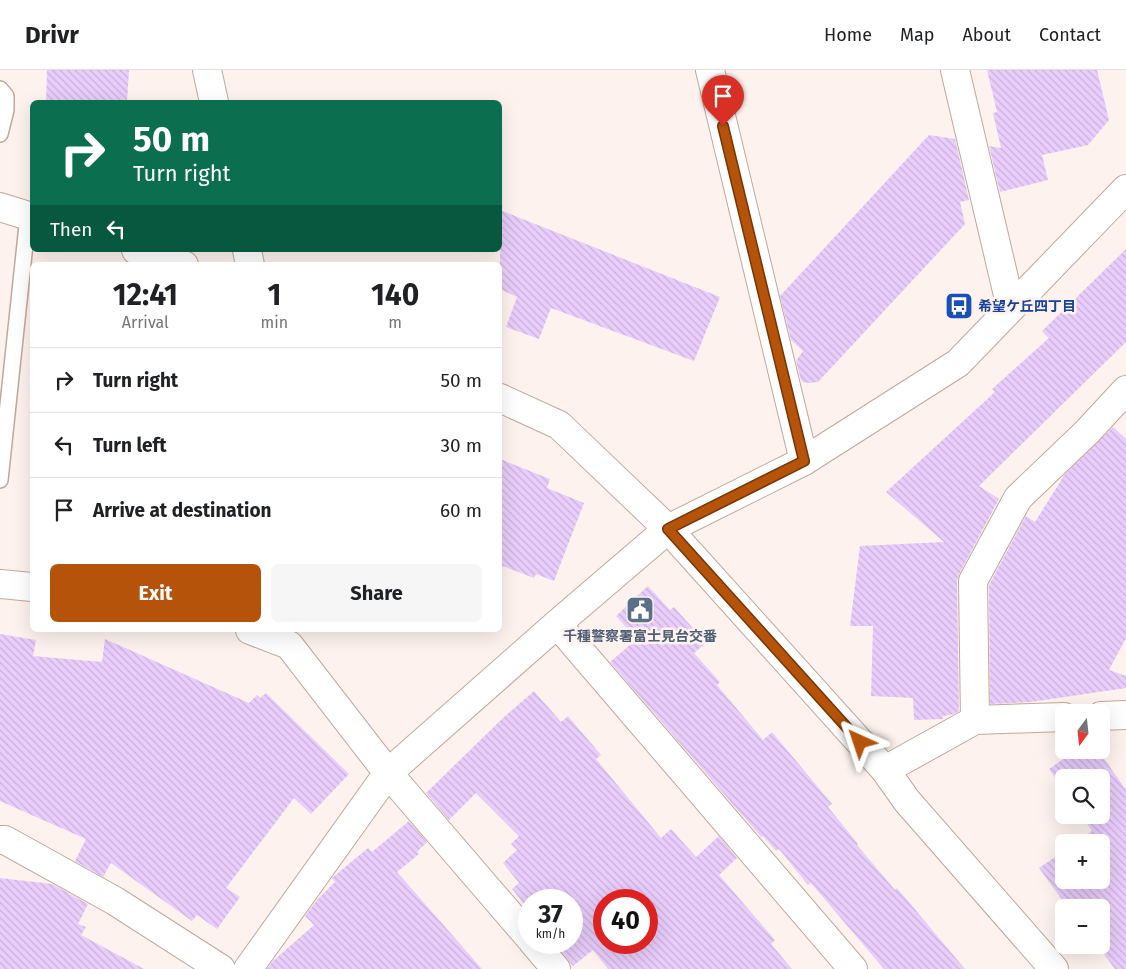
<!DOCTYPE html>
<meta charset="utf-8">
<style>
body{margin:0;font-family:"Fira Sans","Noto Sans JP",sans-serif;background:#f6f6f6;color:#202124;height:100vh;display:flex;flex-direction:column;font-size:19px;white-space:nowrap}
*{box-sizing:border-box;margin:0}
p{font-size:16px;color:#757577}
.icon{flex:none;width:28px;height:28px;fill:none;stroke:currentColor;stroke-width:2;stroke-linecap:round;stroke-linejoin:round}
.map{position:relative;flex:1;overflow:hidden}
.drawer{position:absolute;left:30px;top:192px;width:472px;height:370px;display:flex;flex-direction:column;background:#fff;border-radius:8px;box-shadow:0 5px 20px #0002}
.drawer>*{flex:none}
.banner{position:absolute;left:30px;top:30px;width:472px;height:152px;border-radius:8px;box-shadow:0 5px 20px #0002;background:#0b6e4f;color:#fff;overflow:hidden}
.needle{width:32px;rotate:195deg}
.controls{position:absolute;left:1055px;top:634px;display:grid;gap:10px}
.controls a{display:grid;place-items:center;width:55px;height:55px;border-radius:8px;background:#fff;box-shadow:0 5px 20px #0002;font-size:25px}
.speed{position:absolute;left:518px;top:819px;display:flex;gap:10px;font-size:25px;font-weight:700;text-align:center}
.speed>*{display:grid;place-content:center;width:65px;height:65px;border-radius:50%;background:#fff;box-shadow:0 5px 20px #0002;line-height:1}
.speed small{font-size:12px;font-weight:400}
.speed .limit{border:8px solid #d22;background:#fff;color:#111}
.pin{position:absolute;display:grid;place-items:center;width:42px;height:42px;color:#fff;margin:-51px -21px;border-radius:50% 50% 50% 0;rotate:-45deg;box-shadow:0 0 5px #0007}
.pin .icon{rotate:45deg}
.me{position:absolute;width:55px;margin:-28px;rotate:318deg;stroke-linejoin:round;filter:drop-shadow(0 0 4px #0008)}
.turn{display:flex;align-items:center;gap:18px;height:105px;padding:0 20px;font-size:22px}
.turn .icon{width:65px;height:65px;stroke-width:2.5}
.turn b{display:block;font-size:35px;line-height:42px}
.then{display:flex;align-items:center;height:48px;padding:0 20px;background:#0003;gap:10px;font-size:19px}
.eta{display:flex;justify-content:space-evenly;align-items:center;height:85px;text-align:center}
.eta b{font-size:30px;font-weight:700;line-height:35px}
.action{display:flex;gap:10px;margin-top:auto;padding:10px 20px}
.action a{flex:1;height:58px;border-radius:8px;background:#b45309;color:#fff;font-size:20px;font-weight:700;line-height:58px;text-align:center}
.action a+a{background:#f6f6f6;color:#202124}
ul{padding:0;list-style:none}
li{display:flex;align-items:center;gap:15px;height:65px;padding:0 20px;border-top:1px solid #e0e0e0}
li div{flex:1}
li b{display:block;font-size:19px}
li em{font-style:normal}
header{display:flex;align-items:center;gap:30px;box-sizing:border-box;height:70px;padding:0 25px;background:#fff;border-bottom:1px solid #e0e0e0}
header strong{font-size:24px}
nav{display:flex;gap:28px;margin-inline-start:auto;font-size:18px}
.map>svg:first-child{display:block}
.building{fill:url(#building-back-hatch);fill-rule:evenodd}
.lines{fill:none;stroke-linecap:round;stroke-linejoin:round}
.service-casing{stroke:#c0a89b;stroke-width:18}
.minor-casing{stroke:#c0a89b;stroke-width:30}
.tertiary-casing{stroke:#c0a89b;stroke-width:30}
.service{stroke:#fff;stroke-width:15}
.minor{stroke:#fff;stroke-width:28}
.tertiary{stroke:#fff;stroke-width:28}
.route-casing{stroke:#753606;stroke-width:12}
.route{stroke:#b45309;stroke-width:9}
.labels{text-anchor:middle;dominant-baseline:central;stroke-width:5;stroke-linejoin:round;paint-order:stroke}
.transit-label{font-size:14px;font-weight:bold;fill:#164399;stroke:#fdf2ed;text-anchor:start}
.service-label{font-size:14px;font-weight:bold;fill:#4e5e75;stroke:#fdf2ed}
</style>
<header>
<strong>Drivr</strong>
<nav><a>Home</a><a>Map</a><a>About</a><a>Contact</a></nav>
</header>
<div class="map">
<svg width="1126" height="899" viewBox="0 0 1126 899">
<defs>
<pattern id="building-back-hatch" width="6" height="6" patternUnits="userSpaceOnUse" patternTransform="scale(1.25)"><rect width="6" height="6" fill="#e9cdfc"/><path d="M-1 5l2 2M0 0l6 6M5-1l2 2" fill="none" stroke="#c9b1d8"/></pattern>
</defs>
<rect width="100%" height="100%" fill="#fdf2ed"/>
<path class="building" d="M47,0H129L127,32H46Z
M987,0H1097L1109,50L1088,75L1042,85L1048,110L1000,122L989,76L1001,78L993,43L997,42Z
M929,65L955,69L969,130L960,132L965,154L818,312L809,313L803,312L801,310L796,291L803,281L791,270L780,226Z
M500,140L720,227L694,291L551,238L539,269L506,257L517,227L500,219Z
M1126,179V272L979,416L999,429L959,504L957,511L959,641L954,644L943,646V649L914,650L913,628L871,626L873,556H850L860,476L944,472L886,422L995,322L992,319L1049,268L1042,261Z
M1113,357L1126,369V568L1109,600L1126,606V618L1031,632L990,634L989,515L1026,446L1035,452L1065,404Z
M500,389L550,409L547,418L584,433L554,511L536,504L534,508L500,495Z
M648,516L670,540L674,537L706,573L694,583L720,612L717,615L763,670L772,662L832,734L828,737L858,774L857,775L895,820L897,818L965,899H884L811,813L808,815L779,779L776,781L763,766L761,767L610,592L637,569L616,546Z
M0,564L36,570L33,586L102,592L105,569L249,633L257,625L260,628L266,623L349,704L311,744L294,728L226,818L240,827L217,859L197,845L192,851L111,793L103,807L75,791L86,769L0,731Z
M534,621L561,652L568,646L601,685L596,689L661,768L671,759L696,787L719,766L737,788L719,805L775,870L771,874L792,899H608L593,880L573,896L554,872H571V830H529V840L512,819L519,813L503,793L517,780L511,774L519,766L476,723L449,750L426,723L505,646ZM604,830H646V872H604Z
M1076,680H1098L1126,720V899H1115L1097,875H1101V838H1068L1039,798L1064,781V810H1101V772H1076L1092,761L1081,745H1101V708H1064V720L1049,699Z
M409,751L427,772L417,782L419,784L397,802L482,899H267L273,891L314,855L305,846L317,830L335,812L332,808L368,778L372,782Z
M0,808L52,814L88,834L78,854L86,857L81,865L144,899H0Z"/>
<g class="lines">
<defs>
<path id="service" d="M0,19L6,26V40L0,64
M0,410L28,146"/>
<path id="minor" d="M207,0L214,32
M710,0L804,391
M955,0L1011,238
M247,180L250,195
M0,514L32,517
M557,554L853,899
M250,560L289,575L388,703L529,867
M1101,646L1126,645
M975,650L973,511L1018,428L1087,362L1126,320
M885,700L975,650L1064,647
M0,770H5L115,831L221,899
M533,872L556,899
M248,899L388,703L557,554L668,459"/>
<path id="tertiary" d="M0,137L32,147
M136,180L184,195
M500,328L559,355L668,459L885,700L907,731L1054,899
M668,459L804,391L958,293L1126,119"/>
</defs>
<use href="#service" class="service-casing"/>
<use href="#minor" class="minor-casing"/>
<use href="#tertiary" class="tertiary-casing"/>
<use href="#service" class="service"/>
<use href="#minor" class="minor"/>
<use href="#tertiary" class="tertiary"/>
</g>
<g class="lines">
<defs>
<path id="route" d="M723,56L804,391L668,459L860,672"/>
</defs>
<use href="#route" class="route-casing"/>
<use href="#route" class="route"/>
</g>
<defs>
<symbol id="bus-square" viewBox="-11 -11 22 22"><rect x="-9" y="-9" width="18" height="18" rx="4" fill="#1a4fb4" stroke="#fdf2ed"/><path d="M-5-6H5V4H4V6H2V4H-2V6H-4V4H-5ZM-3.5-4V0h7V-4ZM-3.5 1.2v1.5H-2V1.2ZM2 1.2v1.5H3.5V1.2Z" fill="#fff"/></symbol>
<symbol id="civic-square" viewBox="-11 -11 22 22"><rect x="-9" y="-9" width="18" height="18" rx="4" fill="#5c6f8a" stroke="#fdf2ed"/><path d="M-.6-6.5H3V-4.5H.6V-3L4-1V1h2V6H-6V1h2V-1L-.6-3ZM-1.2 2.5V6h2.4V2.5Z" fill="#fff"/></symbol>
</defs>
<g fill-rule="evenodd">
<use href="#bus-square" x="943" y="220" width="32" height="32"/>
<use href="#civic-square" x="624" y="524" width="32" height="32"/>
</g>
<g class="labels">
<g class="transit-label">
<text x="978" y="236">希望ケ丘四丁目</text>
</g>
<g class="service-label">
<text x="640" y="566">千種警察署富士見台交番</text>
</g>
</g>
</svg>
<div class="controls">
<a><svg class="needle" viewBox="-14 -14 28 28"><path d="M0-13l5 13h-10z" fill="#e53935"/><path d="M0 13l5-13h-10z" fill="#757577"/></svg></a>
<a><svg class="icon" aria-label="search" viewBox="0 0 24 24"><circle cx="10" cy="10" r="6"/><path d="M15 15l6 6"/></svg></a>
<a>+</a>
<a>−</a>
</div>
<div class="speed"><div>37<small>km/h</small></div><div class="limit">40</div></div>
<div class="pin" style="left:723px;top:56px;background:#d93025"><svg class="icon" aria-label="arrive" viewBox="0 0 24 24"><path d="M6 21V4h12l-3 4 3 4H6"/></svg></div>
<svg class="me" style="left:860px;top:672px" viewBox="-20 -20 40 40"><path d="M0-17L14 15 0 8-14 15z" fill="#b45309" stroke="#fff" stroke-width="4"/></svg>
<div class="banner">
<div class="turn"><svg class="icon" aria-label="right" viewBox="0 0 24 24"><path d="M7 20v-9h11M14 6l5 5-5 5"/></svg><div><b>50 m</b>Turn right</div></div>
<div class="then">Then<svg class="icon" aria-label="left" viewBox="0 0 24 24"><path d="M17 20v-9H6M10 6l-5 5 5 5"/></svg></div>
</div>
<section class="drawer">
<div class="eta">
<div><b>12:41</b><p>Arrival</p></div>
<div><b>1</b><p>min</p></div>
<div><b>140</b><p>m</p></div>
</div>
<ul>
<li><svg class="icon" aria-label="right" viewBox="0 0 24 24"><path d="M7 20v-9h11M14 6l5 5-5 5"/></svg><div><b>Turn right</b></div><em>50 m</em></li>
<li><svg class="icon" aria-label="left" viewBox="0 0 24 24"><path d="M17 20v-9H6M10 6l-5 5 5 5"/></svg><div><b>Turn left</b></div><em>30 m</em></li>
<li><svg class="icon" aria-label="arrive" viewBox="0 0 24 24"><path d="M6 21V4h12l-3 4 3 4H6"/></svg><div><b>Arrive at destination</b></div><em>60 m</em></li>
</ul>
<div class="action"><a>Exit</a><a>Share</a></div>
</section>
</div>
